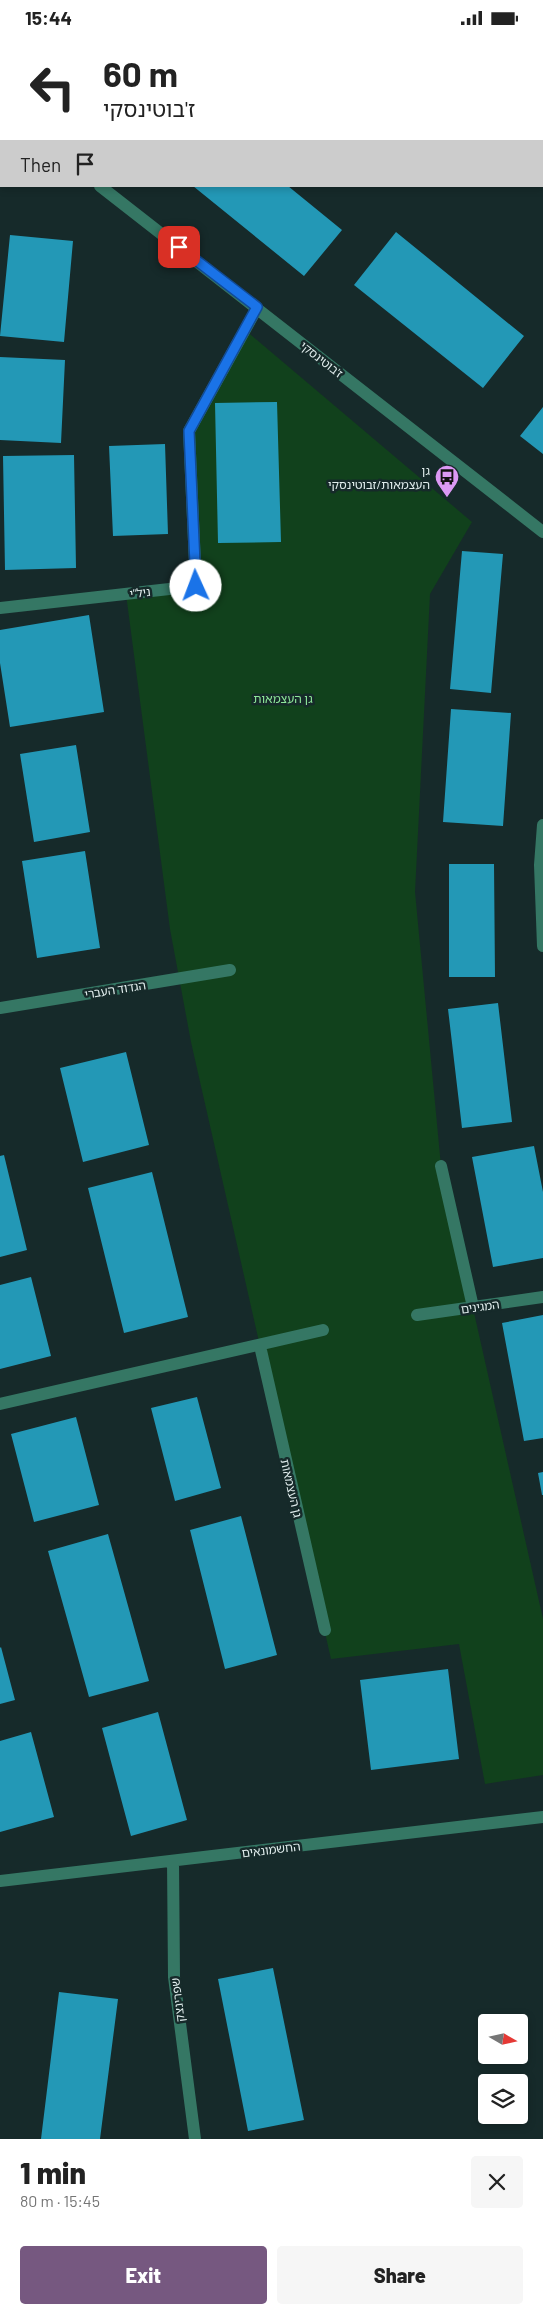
<!DOCTYPE html>
<meta charset="utf-8">
<style>
body{margin:0;font-family:Barlow,"Noto Sans Hebrew",sans-serif;background:#f6f6f6;color:#222;height:100vh;display:flex;flex-direction:column;font-size:19px;white-space:nowrap}
*{box-sizing:border-box;margin:0}
p{font-size:16px;color:#767676}
.icon{flex:none;width:28px;height:28px;fill:none;stroke:currentColor;stroke-width:2;stroke-linecap:round;stroke-linejoin:round}
.map{position:relative;height:2104px;overflow:hidden}
.panel{display:flex;flex-direction:column;background:#fff;flex:1}
.panel>*{flex:none}
.top-card{position:absolute;left:0px;top:0px;width:544px;height:152px;box-shadow:0 2px 8px #0003;background:#fff;color:#222;overflow:hidden}
.needle{width:32px;rotate:99deg}
.buttons{position:absolute;left:478px;top:1979px;display:grid;gap:10px}
.buttons a{display:grid;place-items:center;width:50px;height:50px;border-radius:5px;background:#fff;box-shadow:0 2px 8px #0003;font-size:25px}
.pin{position:absolute;display:grid;place-items:center;width:42px;height:42px;color:#fff;margin:-21px;border-radius:10px;box-shadow:0 2px 8px #0006}
.me{position:absolute;width:55px;margin:-28px;rotate:358deg;stroke-linejoin:round;filter:drop-shadow(0 0 4px #0008)}
.turn{display:flex;align-items:center;gap:18px;height:105px;padding:0 20px;font-size:22px}
.turn .icon{width:65px;height:65px;stroke-width:2.5}
.turn b{display:block;font-size:35px;line-height:42px}
.then{display:flex;align-items:center;height:48px;padding:0 20px;background:#0003;gap:10px;font-size:19px}
.round{display:grid;place-items:center;flex:none;width:52px;height:52px;border-radius:5px;background:#f6f6f6}
.summary{display:flex;align-items:center;justify-content:space-between;height:85px;padding:0 20px}
h1{font-size:30px;font-weight:800;line-height:38px}
.button{display:flex;gap:10px;margin-top:auto;padding:10px 20px}
.button a{flex:1;height:58px;border-radius:5px;background:#765880;color:#fff;font-size:20px;font-weight:800;line-height:58px;text-align:center}
.button a+a{background:#f6f6f6;color:#222}
.status{display:flex;justify-content:space-between;align-items:center;height:35px;padding:0 25px;background:#fff;direction:ltr}
.status svg{height:14px;fill:currentColor}
.map>svg:first-child{display:block}
.green{fill:#11411c}
.building{fill:#2398b6}
.lines{fill:none;stroke-linecap:round;stroke-linejoin:round}
.minor{stroke:#357764;stroke-width:12}
.route-casing{stroke:#114b97;stroke-width:12}
.route{stroke:#1a73e8;stroke-width:9}
.labels{text-anchor:middle;dominant-baseline:central;stroke-width:5;stroke-linejoin:round;paint-order:stroke}
.street-label{font-size:12px;fill:#e1eded;stroke:#162a2a}
.poi-label{font-size:12px;fill:#e1eded;stroke:#162a2a;text-anchor:end}
.park-label{font-size:12px;fill:#8ee79a;stroke:#162a2a}
</style>
<div class="status"><b>15:44</b><svg viewBox="0 0 49 12"><path d="M0 12V9h3v3zM5 12V6h3v6zM10 12V3h3v9zM15 12V0h3v12zM26 1h20v11H26zM47 4h2v5h-2z"/></svg></div>
<div class="map">
<svg width="543" height="2104" viewBox="0 0 543 2104">
<rect width="100%" height="100%" fill="#162a2a"/>
<path class="green" d="M245,295L472,487L430,559L415,857L441,1131L543,1584V1740L485,1749L459,1609L331,1624L191,1007L170,894L126,559L196,550L189,396Z"/>
<path class="building" d="M193,151H288L342,195L304,241Z
M396,197L524,301L483,353L354,250Z
M10,200L73,206L64,307L0,301Z
M0,322L65,325L61,408L0,405Z
M277,367L281,507L218,508L215,368Z
M543,372V419L520,401Z
M165,409L168,499L113,501L109,411Z
M74,420L76,533L5,535L3,421Z
M462,516L503,519L491,658L450,654Z
M89,580L104,677L10,692L0,628V595Z
M451,674L511,678L503,791L443,787Z
M76,710L90,797L34,807L20,719Z
M85,816L100,913L37,923L22,826Z
M449,829H494L495,942H449Z
M498,968L512,1087L462,1093L448,974Z
M126,1017L149,1110L83,1127L60,1033Z
M534,1111L543,1157V1223L493,1232L472,1122Z
M4,1120L27,1215L0,1222V1121Z
M152,1137L188,1282L124,1298L88,1153Z
M31,1242L51,1321L0,1334V1250Z
M543,1280V1403L524,1406L502,1288Z
M197,1362L221,1453L175,1466L151,1373Z
M76,1382L99,1470L34,1487L11,1399Z
M543,1437V1460H542L538,1438Z
M241,1481L277,1620L225,1634L190,1495Z
M108,1499L149,1646L89,1662L48,1516Z
M1,1612L15,1665L0,1669V1613Z
M448,1634L459,1724L371,1735L360,1645Z
M158,1677L187,1785L131,1801L102,1693Z
M31,1697L54,1782L0,1797V1706Z
M273,1933L304,2085L248,2096L218,1944Z
M59,1957L118,1964L100,2104H41Z"/>
<g class="lines">
<path class="minor" d="M458,0L460,1
M0,73L1,74
M542,73L543,74
M100,151L543,497
M0,573L196,551L189,396L257,273
M543,790L540,830L543,911
M0,973L230,935
M441,1131L473,1272
M417,1280L543,1262
M260,1311L325,1595
M0,1369L323,1295
M173,1826L174,1942L195,2104
M0,1846L543,1782"/>
</g>
<g class="lines">
<defs>
<path id="route" d="M179,212L257,272L189,396L196,551"/>
</defs>
<use href="#route" class="route-casing"/>
<use href="#route" class="route"/>
</g>
<defs>
<symbol id="bus-pin" viewBox="-11 -11 22 30"><path d="M0 17L-7.5 6A9.5 9.5 0 1 1 7.5 6Z" fill="#dc99f4" stroke="#162a2a"/><path d="M-5-6H5V4H4V6H2V4H-2V6H-4V4H-5ZM-3.5-4V0h7V-4ZM-3.5 1.2v1.5H-2V1.2ZM2 1.2v1.5H3.5V1.2Z" fill="#111"/></symbol>
</defs>
<g fill-rule="evenodd">
<use href="#bus-pin" x="433" y="428" width="28" height="38"/>
</g>
<g class="labels">
<g class="street-label">
<text transform="translate(322 324) rotate(38)">ז'בוטינסקי</text>
<text transform="translate(140 557) rotate(-7)">ניל"י</text>
<text transform="translate(115 954) rotate(-9)">הגדוד העברי</text>
<text transform="translate(480 1271) rotate(-8)">המגינים</text>
<text transform="translate(292 1453) rotate(77)">גן העצמאות</text>
<text transform="translate(271 1814) rotate(-7)">החשמונאים</text>
<text transform="translate(177 1965) rotate(-97)">שפרינצק</text>
</g>
<g class="poi-label">
<text x="430" y="435">גן<tspan x="430" dy="14">העצמאות/זבוטינסקי</tspan></text>
</g>
<g class="park-label">
<text x="283" y="663">גן העצמאות</text>
</g>
</g>
</svg>
<div class="buttons">
<a><svg class="needle" viewBox="-14 -14 28 28"><path d="M0-13l5 13h-10z" fill="#e53935"/><path d="M0 13l5-13h-10z" fill="#767676"/></svg></a>
<a><svg class="icon" aria-label="layers" viewBox="0 0 24 24"><path d="M12 4l9 5-9 5-9-5zM3 14l9 5 9-5"/></svg></a>
</div>
<div class="pin" style="left:179px;top:212px;background:#d93025"><svg class="icon" aria-label="arrive" viewBox="0 0 24 24"><path d="M6 21V4h12l-3 4 3 4H6"/></svg></div>
<svg class="me" style="left:196px;top:551px" viewBox="-20 -20 40 40"><circle r="19" fill="#fff"/><path d="M0-13L10 11 0 6-10 11z" fill="#1a73e8"/></svg>
<div class="top-card">
<div class="turn"><svg class="icon" aria-label="left" viewBox="0 0 24 24"><path d="M17 20v-9H6M10 6l-5 5 5 5"/></svg><div><b>60 m</b>ז'בוטינסקי</div></div>
<div class="then">Then<svg class="icon" aria-label="arrive" viewBox="0 0 24 24"><path d="M6 21V4h12l-3 4 3 4H6"/></svg></div>
</div>
</div>
<section class="panel">
<div class="summary"><div><h1>1 min</h1><p>80 m · 15:45</p></div><a class="round"><svg class="icon" aria-label="close" viewBox="0 0 24 24"><path d="M6 6l12 12M18 6L6 18"/></svg></a></div>
<div class="button"><a>Exit</a><a>Share</a></div>
</section>
